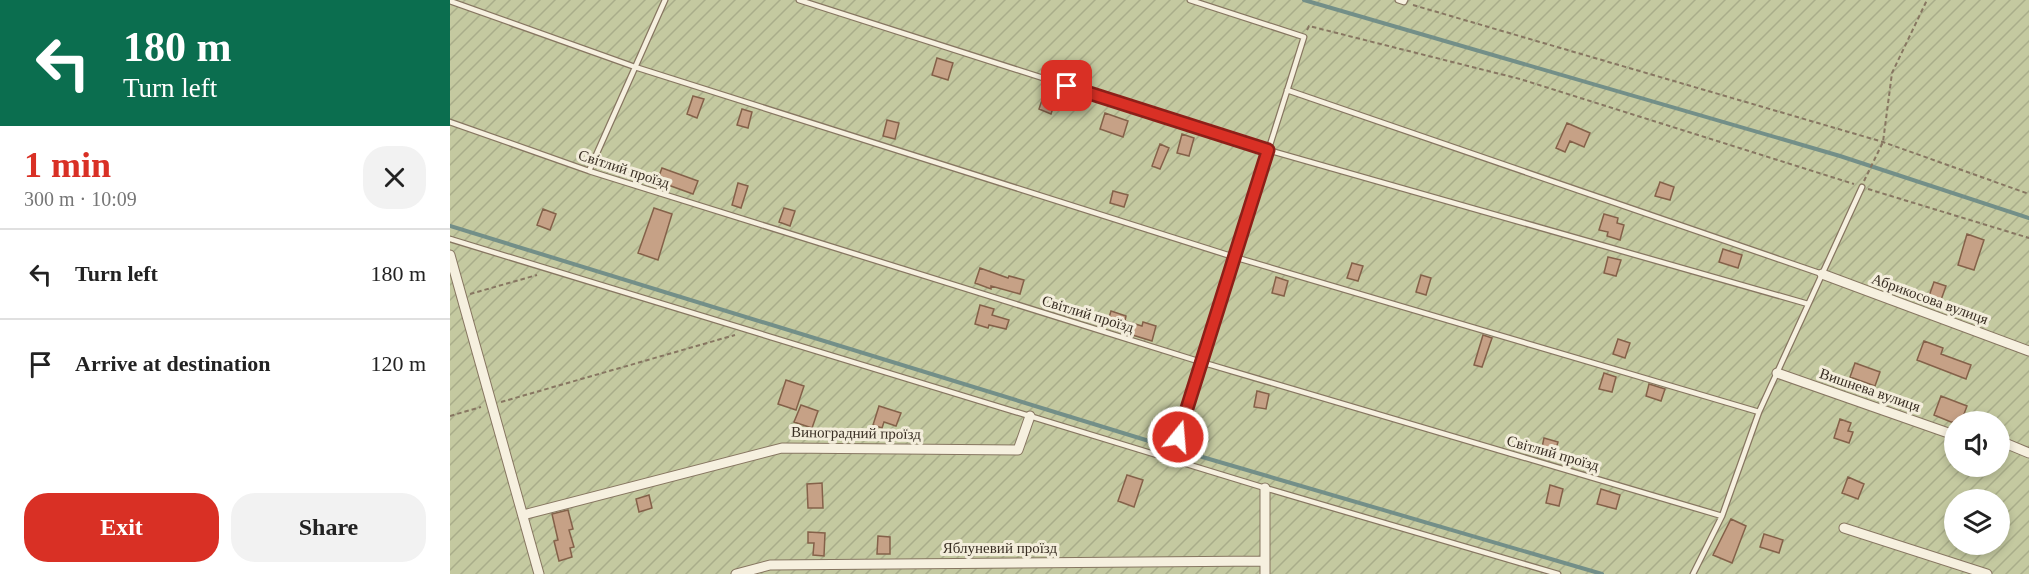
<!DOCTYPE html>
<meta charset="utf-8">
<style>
body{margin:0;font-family:"Times New Roman",serif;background:#f2f2f2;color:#222;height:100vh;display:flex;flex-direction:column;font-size:22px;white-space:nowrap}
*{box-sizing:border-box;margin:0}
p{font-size:20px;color:#767676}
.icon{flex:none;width:33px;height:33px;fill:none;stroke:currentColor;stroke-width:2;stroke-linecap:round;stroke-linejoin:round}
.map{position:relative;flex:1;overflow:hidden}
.drawer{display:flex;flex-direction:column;background:#fff;width:450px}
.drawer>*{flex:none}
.top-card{background:#0b6e4f;color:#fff;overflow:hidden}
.fabs{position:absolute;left:1494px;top:411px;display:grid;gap:12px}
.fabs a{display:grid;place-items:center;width:66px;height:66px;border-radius:50%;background:#fff;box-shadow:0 3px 9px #0003;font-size:30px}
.pin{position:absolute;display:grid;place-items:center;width:51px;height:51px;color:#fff;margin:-26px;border-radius:12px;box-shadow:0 3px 9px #0006}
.me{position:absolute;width:66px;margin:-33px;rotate:17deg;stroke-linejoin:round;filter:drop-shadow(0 0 4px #0008)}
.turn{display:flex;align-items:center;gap:21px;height:126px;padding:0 24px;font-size:27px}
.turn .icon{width:78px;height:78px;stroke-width:2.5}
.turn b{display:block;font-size:42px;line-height:51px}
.round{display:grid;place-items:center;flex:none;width:63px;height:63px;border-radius:24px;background:#f2f2f2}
.head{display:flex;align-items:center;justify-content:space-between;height:102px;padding:0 24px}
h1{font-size:36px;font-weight:600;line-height:45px;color:#d93025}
.action{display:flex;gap:12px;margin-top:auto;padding:12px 24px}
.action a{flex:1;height:69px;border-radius:24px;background:#d93025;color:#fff;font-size:24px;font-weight:600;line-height:69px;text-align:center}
.action a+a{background:#f2f2f2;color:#222}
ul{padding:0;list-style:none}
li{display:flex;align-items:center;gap:18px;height:90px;padding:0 24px;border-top:2px solid #e0e0e0}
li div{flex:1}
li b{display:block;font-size:22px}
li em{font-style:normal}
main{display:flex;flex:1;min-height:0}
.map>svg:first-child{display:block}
.garden{fill:url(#garden-furrows);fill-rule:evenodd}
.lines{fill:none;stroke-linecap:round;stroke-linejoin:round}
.stream{stroke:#738f88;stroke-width:4}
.building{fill:#c6a186;stroke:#846149;stroke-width:1.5}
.service-casing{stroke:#877661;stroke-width:7}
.minor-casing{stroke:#877661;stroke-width:11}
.path{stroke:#877661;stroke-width:2;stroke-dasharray:4.5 3;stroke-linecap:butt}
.service{stroke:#f6f0df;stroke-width:4.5}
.minor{stroke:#f6f0df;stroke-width:9}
.route-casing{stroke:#8d1f18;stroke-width:15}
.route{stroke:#d93025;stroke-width:10}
.labels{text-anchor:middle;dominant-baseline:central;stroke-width:6;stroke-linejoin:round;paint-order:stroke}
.street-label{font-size:15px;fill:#392e23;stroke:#f3eddb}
</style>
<main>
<section class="drawer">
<div class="top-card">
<div class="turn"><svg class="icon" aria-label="left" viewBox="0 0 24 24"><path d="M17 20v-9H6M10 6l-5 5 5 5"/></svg><div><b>180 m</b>Turn left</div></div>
</div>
<div class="head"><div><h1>1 min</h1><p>300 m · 10:09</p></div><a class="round"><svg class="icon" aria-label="close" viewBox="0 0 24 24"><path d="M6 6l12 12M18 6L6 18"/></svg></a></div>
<ul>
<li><svg class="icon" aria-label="left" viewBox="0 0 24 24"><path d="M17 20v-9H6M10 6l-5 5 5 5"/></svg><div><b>Turn left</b></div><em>180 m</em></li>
<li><svg class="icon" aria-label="arrive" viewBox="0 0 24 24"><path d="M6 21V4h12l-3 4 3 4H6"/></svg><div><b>Arrive at destination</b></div><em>120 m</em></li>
</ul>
<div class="action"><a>Exit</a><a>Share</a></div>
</section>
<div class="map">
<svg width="1579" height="574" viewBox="0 0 1579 574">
<defs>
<pattern id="garden-furrows" width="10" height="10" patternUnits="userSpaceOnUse" patternTransform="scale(1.5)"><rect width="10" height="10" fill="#c4c9a0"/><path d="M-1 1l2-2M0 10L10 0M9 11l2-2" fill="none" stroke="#a9ad8a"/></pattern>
</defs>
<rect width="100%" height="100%" fill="#ebe2cc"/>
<path class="garden" d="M0,0H1579V574H0ZM1504,422H1550V466H1504ZM1504,500H1550V544H1504Z"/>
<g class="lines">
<path class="stream" d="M854,0L1390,156L1579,218
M0,226L725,449L1152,574"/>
</g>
<path class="building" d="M487,58L503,63L498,80L482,75Z
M594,94L606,99L601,114L589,109Z
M243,96L254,99L247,118L237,114Z
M292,109L302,112L298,128L287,125Z
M655,113L678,121L673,137L650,129Z
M437,120L449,123L445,139L433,136Z
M1117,123L1140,133L1134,147L1120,141L1115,152L1106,148Z
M732,134L744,138L739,156L727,153Z
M710,144L719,148L710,169L702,166Z
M212,168L248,181L243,194L207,181Z
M1210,182L1224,187L1220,200L1205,196Z
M288,183L298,186L291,208L282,205Z
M663,191L678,195L674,207L660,203Z
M204,208L222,214L208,260L188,253Z
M334,208L345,211L340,226L329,222Z
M93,209L106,214L100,230L87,225Z
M1154,214L1168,218L1167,223L1174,225L1170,240L1157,236L1158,232L1149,230Z
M1517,234L1534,240L1524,270L1508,265Z
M1273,249L1292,255L1288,268L1269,262Z
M1158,257L1171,260L1166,276L1154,273Z
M902,263L913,266L908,281L897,278Z
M530,268L558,278L559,276L574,280L570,294L541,286V289L525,283Z
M971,275L981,278L976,295L966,292Z
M826,277L838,281L834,296L822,293Z
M1484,282L1496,286L1491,300L1479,296Z
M530,305L544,309L542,315L559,320L556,329L539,325L538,328L525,324Z
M661,311L676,316L675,321L692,326L693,322L706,326L702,341L666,330L667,327L657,324Z
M1033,335L1042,338L1032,367L1024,365Z
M1168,339L1180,343L1175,358L1163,354Z
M1474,341L1493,348L1491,354L1521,365L1516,379L1467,360Z
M1405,363L1430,372L1425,386L1400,377Z
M1154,373L1166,377L1162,392L1149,389Z
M336,380L354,386L346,410L328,404Z
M1199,384L1215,389L1211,401L1196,396Z
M807,391L819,394L816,409L804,407Z
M1491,396L1517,406L1511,422H1501L1484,415Z
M351,405L368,411L362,428L344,422Z
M429,406L451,413L446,426L434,422L432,428L423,425Z
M1390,419L1401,423L1398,431L1403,432L1399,443L1384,438Z
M1094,438L1108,442L1104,456L1091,452Z
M677,475L693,480L684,507L668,501Z
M1398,477L1414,484L1408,499L1392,493Z
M372,483L373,508H358L357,484Z
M1100,485L1113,489L1109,506L1096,503Z
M1151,489L1170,495L1166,509L1147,504Z
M199,495L202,508L189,512L186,499Z
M118,510L123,529L119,530L124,547L120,548L122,557L109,561L104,541L108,540L102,514Z
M1281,519L1296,526L1282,563L1263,555Z
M358,532L375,533L374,556L363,555L364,543H358Z
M1314,534L1333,540L1329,553L1310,547Z
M428,536L440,537V554H427Z"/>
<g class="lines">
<defs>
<path id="service" d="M349,0L818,150L1358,304
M948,0L954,2L955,0
M0,1L185,67L784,257L1309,412
M837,90L1372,274
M0,122L139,171L751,362L1272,516
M139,171L215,0
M0,239L815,488L1108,574
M728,437L854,37L740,0
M1243,574L1272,516L1309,412L1412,187"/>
<path id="minor" d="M0,255L89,574
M1372,274L1579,351
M1327,373L1504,435
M1550,441L1579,453
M815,488V574
M73,515L332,448L568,450L580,416
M1394,528L1537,574
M286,574L320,565L815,561"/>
</defs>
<use href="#service" class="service-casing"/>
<use href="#minor" class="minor-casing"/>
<path class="path" d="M963,5L1433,142L1579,194
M857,30L859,26L1070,79L1404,184
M1414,181L1433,142L1442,73L1477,0
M1418,189L1579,238
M20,294L87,275
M51,402L285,335
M0,416L31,407"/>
<use href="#service" class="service"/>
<use href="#minor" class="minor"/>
</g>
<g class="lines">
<defs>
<path id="route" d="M617,86L818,150L728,437"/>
</defs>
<use href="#route" class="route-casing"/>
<use href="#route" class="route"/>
</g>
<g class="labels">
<g class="street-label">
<text transform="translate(174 169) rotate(18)">Світлий проїзд</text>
<text transform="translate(1480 299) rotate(20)">Абрикосова вулиця</text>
<text transform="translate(638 314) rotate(17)">Світлий проїзд</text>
<text transform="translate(1420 390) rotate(19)">Вишнева вулиця</text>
<text transform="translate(406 433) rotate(1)">Виноградний проїзд</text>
<text transform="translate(1103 453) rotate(16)">Світлий проїзд</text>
<text x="550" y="548">Яблуневий проїзд</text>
</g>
</g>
</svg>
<div class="fabs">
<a><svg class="icon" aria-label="sound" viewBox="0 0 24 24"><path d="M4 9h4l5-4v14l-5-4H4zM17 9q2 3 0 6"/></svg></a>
<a><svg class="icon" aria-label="layers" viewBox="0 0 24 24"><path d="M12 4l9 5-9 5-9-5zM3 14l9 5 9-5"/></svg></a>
</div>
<div class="pin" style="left:617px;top:86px;background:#d93025"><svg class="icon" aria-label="arrive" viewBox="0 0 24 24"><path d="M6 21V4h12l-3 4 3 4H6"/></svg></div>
<svg class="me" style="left:728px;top:437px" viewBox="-20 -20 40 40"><circle r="17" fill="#d93025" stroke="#fff" stroke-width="3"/><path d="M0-11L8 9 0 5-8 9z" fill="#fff"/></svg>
</div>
</main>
